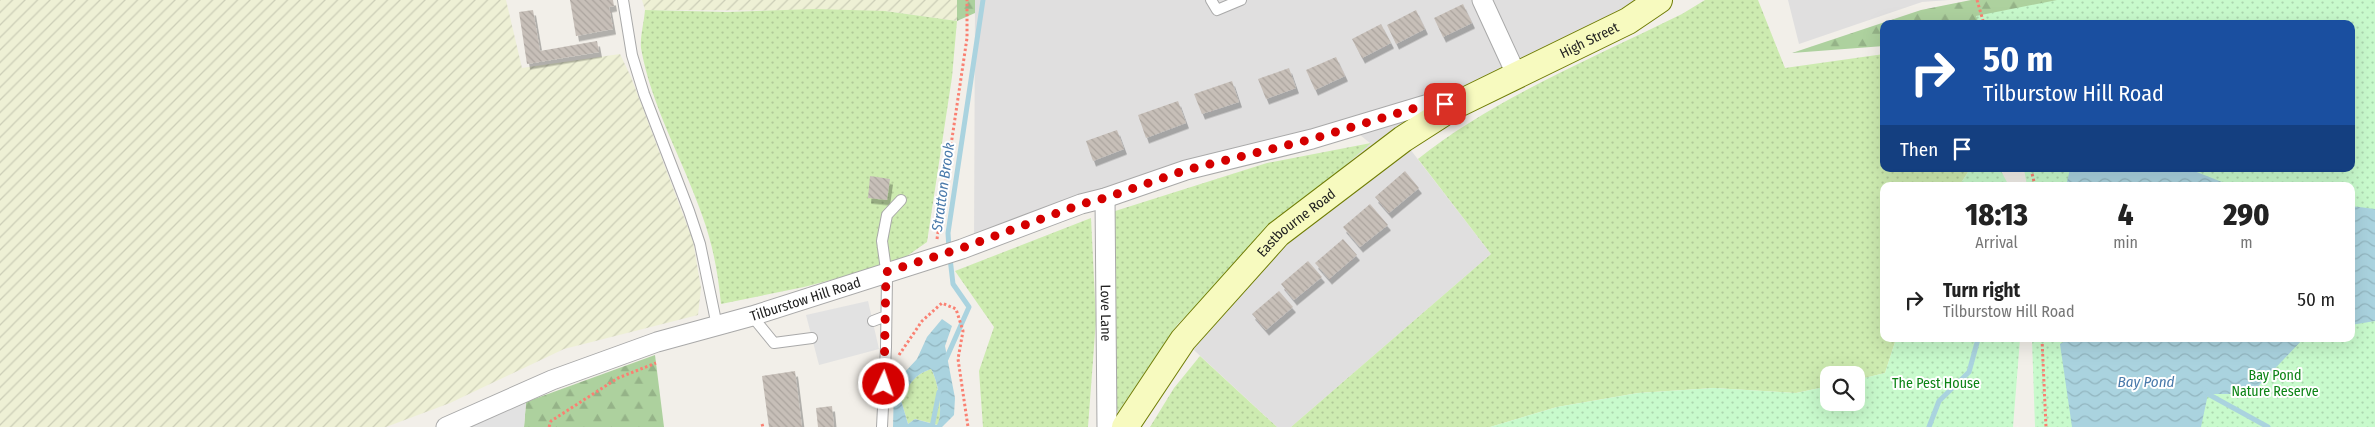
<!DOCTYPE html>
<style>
body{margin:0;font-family:"Fira Sans Condensed",sans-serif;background:#f6f6f6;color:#222;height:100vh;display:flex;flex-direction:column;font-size:19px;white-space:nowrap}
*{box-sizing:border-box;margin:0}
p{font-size:16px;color:#767676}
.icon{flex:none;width:28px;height:28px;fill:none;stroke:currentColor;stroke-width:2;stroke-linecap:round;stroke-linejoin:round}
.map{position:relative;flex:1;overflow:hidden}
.sheet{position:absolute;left:1880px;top:182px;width:475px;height:160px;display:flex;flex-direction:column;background:#fff;border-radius:10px;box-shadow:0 5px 20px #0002}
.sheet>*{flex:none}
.guide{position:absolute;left:1880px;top:20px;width:475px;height:152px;border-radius:10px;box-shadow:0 5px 20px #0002;background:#1a4fa0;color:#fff;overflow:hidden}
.tools{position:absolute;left:1820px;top:366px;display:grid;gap:10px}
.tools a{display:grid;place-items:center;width:45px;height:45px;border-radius:10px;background:#fff;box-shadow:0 5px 20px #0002;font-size:25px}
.pin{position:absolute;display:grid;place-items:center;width:42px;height:42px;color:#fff;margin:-21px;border-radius:10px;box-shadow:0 2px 8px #0006}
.me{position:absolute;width:55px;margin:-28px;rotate:3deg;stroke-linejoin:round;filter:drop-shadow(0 0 4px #0008)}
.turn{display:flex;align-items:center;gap:18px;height:105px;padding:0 20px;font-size:22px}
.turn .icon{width:65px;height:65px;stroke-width:2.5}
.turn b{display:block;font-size:35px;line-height:42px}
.then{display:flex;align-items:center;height:48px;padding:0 20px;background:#0003;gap:10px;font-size:19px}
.eta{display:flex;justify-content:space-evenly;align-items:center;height:85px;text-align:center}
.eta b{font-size:30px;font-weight:800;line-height:35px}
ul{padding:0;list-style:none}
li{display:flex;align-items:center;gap:15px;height:65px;padding:0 20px}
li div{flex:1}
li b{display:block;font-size:19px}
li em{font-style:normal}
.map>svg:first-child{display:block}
.residential{fill:#e0dfdf}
.farmland{fill:url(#farmland-furrows)}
.grass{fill:url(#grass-dots)}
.forest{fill:url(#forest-firs)}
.park{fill:url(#park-dots)}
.parking{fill:#e2e2e2}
.water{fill:url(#water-waves);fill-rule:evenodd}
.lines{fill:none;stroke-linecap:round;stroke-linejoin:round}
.stream{stroke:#aad3df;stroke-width:5}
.building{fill:url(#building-back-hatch);filter:url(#shadow)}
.service-casing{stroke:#a9a9a9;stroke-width:12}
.minor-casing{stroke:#a9a9a9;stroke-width:21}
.secondary-casing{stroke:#707d05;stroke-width:28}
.path{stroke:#fa8072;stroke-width:3;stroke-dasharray:2.5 2.5;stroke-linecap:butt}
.service{stroke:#fff;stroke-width:10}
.minor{stroke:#fff;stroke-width:19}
.secondary{stroke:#f7fabf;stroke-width:26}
.route{stroke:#d40000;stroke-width:9;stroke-dasharray:0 16.2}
.labels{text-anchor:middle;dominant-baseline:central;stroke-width:4;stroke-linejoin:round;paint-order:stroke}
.street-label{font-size:14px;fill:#222;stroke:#fff}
.park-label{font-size:14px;fill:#0c8416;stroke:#fff}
.water-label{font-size:15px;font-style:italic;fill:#4a7aab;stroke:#fff}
</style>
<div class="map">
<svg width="2375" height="427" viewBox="0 0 2375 427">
<defs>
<pattern id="farmland-furrows" width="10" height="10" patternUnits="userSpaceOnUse" patternTransform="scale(1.25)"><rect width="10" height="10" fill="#eef0d5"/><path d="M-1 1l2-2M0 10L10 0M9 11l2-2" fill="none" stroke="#ccceb7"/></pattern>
<pattern id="grass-dots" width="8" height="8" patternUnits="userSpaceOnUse" patternTransform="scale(1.25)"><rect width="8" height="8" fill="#cdebb0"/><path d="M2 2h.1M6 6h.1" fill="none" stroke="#b0c997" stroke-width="1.8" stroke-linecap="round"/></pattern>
<pattern id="forest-firs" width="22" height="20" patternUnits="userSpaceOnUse" patternTransform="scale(1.25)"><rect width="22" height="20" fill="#add19e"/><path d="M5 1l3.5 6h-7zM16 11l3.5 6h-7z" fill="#95b388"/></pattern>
<pattern id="park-dots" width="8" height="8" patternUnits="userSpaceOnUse" patternTransform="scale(1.25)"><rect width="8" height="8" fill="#c8facc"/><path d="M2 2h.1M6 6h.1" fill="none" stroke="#acd6af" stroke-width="1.8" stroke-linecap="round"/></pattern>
<pattern id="water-waves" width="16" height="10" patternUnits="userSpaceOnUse" patternTransform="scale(1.25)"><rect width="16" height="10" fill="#aad3df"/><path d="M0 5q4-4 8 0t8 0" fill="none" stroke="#92b5bf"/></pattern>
<pattern id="building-back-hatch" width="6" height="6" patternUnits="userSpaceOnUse" patternTransform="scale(1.25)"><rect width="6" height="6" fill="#c7bfb8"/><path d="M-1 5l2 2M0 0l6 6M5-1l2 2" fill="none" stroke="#aba49e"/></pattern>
<filter id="shadow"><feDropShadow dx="3" dy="5.5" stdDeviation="0" flood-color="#0004"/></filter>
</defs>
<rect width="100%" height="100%" fill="#f2efe9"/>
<path class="residential" d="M975,0H1659L1403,140L1491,254L1291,427H1277L1183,340L1272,229L1370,143L1360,135L1190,173L974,246Z
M1788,0H1949L1922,2L1799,44Z"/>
<path class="farmland" d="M0,0H506L522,68L620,54L631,77L693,241L701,288L698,315L564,349L450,403L386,427H0Z
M642,0H957V21L885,11L645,10Z"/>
<path class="grass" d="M1705,0H1758L1785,68L1884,54V169H1970L1959,186H1884V339H1896L1885,373L1856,380V375H1829V386L1796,393L1714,388L1638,393L1557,407L1490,427H1291L1491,254L1418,159C1493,99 1595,57 1682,14Z
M815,9L885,11L957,21L952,77L927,242L897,263L804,287L721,304C718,273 713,245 702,215C683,160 651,106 641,48C640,37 644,22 645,10L727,12Z
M1371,143L1272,229L1177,325L1118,412L1112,399V212L1267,163Z
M1091,218L1096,320L1088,427H983L979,371L994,327L955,271Z
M1200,356L1277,427H1150L1174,388Z
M931,369C938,380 943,413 938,425L915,419L908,424L901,400C909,384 913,375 931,369Z"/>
<path class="forest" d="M957,0H975V13L957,21Z
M1971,0H2100L2087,24H1884V46L1792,53L1921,10Z
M655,355L664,427H524L526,402Z"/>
<path class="park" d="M2057,0H2375V427H2035L2032,339H2351V186H2027L2024,169H2351V24H1979L1976,16Z
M1970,169H2000L2009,186H1959Z
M1896,339H2020L2013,427H1490L1557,407L1638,393L1714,388L1796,393L1829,386V402H1856V380L1885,373Z"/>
<path class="parking" d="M868,301L879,349L819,365L806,315Z
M526,402L524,427H463Z"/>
<path class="water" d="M2070,169H2189L2222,182L2225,186H2066Z
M2351,206L2375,209V321L2351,325Z
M942,319L952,326L945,346L955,398L954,415L942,427H893L894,384L917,359L927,337ZM931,369C938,380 944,414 937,425L915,419L908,424L901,400C908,385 915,374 931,369Z
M2069,339H2303L2251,394H2208L2201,427H2072L2060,344Z"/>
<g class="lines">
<path class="stream" d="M949,249L948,233L983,0
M946,359L969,307L953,284L950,258
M2204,389L2208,394L2268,427
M932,427L939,392
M1929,427L1939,401L1969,372L1978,339"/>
</g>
<path class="building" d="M570,0H613L614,6L609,7L613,29L576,36Z
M1463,4L1472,23L1443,37L1434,18Z
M533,10L540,51L597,41L599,52L527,64L519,12Z
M1416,10L1425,29L1396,44L1387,25Z
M1381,24L1391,43L1362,58L1352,39Z
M1336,57L1345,76L1315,90L1306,70Z
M1289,68L1296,88L1266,99L1258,79Z
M1232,81L1239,102L1202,114L1194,94Z
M1178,101L1186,123L1146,138L1138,115Z
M1117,130L1124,149L1093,161L1086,141Z
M1405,171L1419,188L1389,213L1375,197Z
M870,176L890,179L887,200L868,198Z
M1370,204L1388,225L1360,247L1343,227Z
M1343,239L1357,255L1329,279L1315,263Z
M1308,261L1322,277L1294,300L1281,284Z
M1279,291L1293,307L1266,330L1252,314Z
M795,371L802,427H769L762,376Z
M832,406L834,427H818L816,408Z"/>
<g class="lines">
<defs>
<path id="service" d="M623,0L632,55L644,94L689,211L700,244L717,326
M1211,0L1217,10L1241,0
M752,316L774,343L812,338
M873,321L886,316
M882,427L886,347L887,277L882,241L887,215L901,200"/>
<g id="minor">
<path d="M1482,0L1517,76"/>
<path id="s1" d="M1105,198L1107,427"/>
<path id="s2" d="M446,427L552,380L657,342L752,316L962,249L1081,204L1105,198L1186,170L1312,139L1435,102L1456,105"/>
</g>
<g id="secondary">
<path id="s3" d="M1125,427L1183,340L1278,234L1403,139L1456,105L1628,21L1659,0"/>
</g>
</defs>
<use href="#service" class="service-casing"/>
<use href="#minor" class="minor-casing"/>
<use href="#secondary" class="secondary-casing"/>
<path class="path" d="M1977,0L1984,24
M2031,169L2035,186
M937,239L967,38V0
M2042,339L2046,427
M899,355L922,321L942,303L956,309L963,331L958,359L968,427
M762,424L763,427
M549,427L551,421L618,378L656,363"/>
<use href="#service" class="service"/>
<use href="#minor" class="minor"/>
<use href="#secondary" class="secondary"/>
</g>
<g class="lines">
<path class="route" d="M884,384L886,272L962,248L1082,204L1105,198L1186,170L1312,139L1435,102L1445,104"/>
</g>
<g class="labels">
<g class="street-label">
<text stroke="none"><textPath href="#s3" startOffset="615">High Street</textPath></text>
<text stroke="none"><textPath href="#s3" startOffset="268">Eastbourne Road</textPath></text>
<text stroke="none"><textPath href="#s2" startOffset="382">Tilburstow Hill Road</textPath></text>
<text stroke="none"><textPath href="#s1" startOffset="115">Love Lane</textPath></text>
</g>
<g class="park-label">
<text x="2275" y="375">Bay Pond<tspan x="2275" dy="16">Nature Reserve</tspan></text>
<text x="1936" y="383">The Pest House</text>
</g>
<g class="water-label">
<text transform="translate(943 187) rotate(-82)">Stratton Brook</text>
<text x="2146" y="382">Bay Pond</text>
</g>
</g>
</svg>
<div class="tools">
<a><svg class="icon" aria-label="search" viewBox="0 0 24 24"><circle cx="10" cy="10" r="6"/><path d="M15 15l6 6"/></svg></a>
</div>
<div class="pin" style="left:1445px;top:104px;background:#d93025"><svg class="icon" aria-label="arrive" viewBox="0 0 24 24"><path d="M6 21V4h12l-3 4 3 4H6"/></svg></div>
<svg class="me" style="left:884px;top:384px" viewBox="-20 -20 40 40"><circle r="17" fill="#d40000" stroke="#fff" stroke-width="3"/><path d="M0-11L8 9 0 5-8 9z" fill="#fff"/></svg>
<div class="guide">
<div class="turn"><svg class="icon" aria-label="right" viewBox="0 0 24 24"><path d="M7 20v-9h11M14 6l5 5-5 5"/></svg><div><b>50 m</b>Tilburstow Hill Road</div></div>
<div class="then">Then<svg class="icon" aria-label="arrive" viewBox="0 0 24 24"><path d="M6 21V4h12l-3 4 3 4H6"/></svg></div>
</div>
<section class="sheet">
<div class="eta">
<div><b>18:13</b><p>Arrival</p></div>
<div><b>4</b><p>min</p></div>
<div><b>290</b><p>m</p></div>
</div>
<ul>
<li><svg class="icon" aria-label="right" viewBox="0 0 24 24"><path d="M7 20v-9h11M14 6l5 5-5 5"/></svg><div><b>Turn right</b><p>Tilburstow Hill Road</p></div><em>50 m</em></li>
</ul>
</section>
</div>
